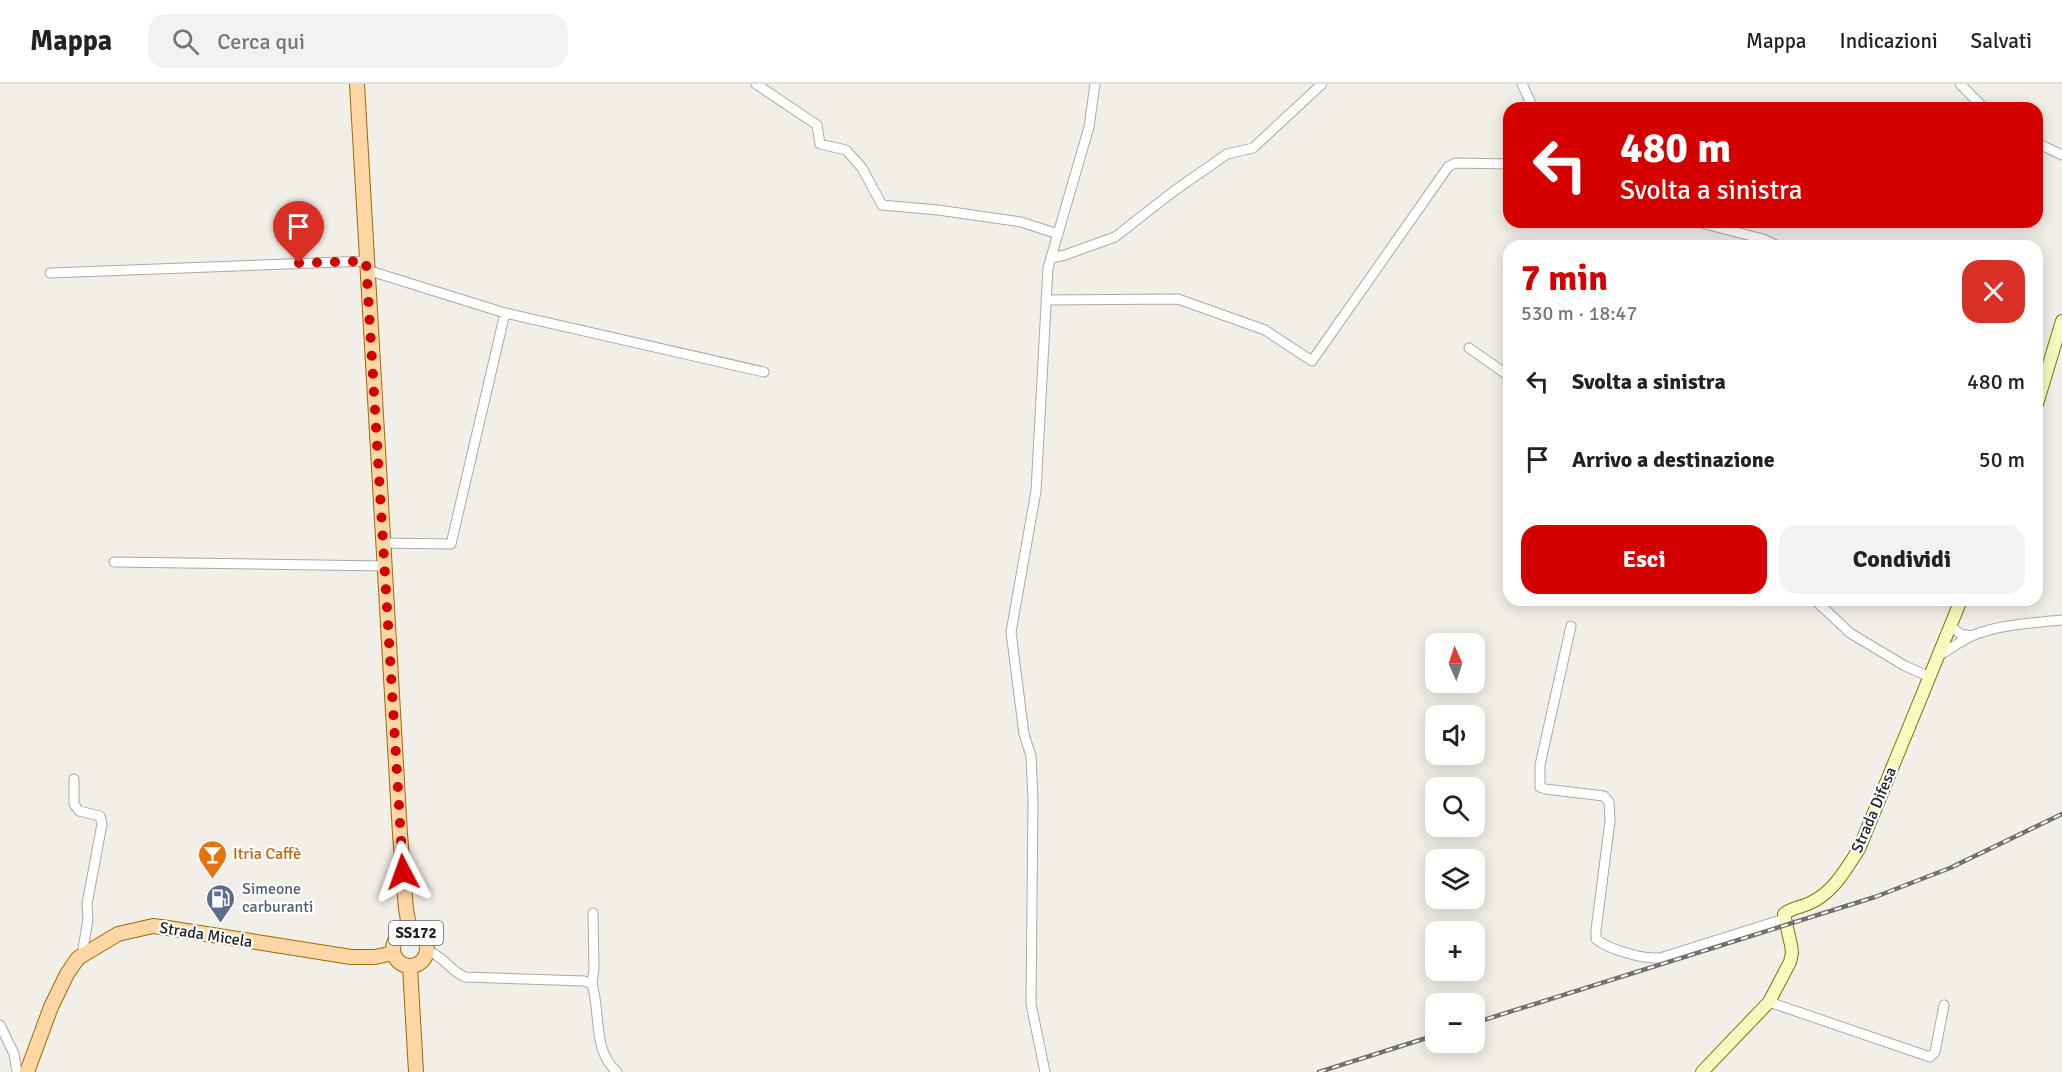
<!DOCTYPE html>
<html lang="it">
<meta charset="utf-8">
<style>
body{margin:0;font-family:Signika,sans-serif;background:#f2f2f2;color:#222;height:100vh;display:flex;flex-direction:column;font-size:22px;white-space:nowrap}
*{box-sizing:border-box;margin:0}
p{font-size:20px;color:#767676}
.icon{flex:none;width:33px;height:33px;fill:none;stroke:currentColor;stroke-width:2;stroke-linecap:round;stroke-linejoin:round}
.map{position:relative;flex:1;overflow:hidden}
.panel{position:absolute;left:1503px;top:156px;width:540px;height:366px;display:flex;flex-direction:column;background:#fff;border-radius:18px;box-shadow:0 3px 15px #0003}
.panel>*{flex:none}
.guide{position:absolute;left:1503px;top:18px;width:540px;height:126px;border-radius:18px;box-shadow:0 3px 15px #0003;background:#d40000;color:#fff;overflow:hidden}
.needle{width:39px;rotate:357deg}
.fabs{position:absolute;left:1425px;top:549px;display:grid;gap:12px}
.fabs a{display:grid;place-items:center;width:60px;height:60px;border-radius:12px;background:#fff;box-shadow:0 3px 15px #0003;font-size:30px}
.pin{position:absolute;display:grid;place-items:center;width:51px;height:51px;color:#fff;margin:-62px -26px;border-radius:50% 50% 50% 0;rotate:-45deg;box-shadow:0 0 6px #0007}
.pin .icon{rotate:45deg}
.me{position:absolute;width:66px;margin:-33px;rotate:356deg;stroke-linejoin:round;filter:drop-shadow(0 0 4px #0008)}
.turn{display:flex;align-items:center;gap:21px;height:126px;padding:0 18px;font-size:27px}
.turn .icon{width:78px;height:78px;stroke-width:2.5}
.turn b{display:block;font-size:42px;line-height:51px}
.round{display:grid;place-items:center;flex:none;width:63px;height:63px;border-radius:18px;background:#f2f2f2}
.headline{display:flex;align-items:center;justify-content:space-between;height:102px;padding:0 18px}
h1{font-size:36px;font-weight:700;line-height:45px;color:#d40000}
.primary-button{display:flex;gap:12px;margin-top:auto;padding:12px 18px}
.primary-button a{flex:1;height:69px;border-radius:18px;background:#d40000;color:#fff;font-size:24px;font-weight:700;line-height:69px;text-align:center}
.primary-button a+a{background:#f2f2f2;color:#222}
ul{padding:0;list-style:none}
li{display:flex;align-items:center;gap:18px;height:78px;padding:0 18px}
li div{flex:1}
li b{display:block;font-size:22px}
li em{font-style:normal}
header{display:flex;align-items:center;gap:36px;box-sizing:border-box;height:84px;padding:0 30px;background:#fff;border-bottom:2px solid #e0e0e0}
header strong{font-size:28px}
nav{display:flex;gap:33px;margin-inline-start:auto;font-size:21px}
.search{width:420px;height:54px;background:#f2f2f2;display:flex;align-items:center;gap:15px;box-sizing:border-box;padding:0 21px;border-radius:18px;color:#767676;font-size:22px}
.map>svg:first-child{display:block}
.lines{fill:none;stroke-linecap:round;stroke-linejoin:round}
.street-casing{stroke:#a9a9a9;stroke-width:11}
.secondary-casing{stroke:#707d05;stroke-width:14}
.primary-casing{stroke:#a06b00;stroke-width:16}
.street{stroke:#fff;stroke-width:9}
.secondary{stroke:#f7fabf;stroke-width:12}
.primary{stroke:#fcd6a4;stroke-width:14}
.rail-casing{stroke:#707070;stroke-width:4.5}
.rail{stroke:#fff;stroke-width:2;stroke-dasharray:7;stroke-linecap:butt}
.route{stroke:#d40000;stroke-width:10;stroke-dasharray:0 18}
.labels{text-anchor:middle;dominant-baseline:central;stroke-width:4.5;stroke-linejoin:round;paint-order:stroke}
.shield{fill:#fff;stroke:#646464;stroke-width:1.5}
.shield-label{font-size:15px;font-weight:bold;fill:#222}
.street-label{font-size:16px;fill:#222;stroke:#fff}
.food-label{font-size:16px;fill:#c56008;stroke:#fff;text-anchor:start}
.service-label{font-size:16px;fill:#4e5e75;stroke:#fff;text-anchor:start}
</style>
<header>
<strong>Mappa</strong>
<div class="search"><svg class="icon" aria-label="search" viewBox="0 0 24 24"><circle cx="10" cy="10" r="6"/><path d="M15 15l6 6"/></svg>Cerca qui</div>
<nav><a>Mappa</a><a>Indicazioni</a><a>Salvati</a></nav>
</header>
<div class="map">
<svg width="2062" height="988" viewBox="0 0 2062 988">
<rect width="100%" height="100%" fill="#f2efe9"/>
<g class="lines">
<defs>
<path id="street" d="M756,0L817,41L820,60L846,66L862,84L882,121L938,126L1021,138L1058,150
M1522,0L1530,17L1528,24
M1960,0L1984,24
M2037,59L2062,71
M1705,138V140L1763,155L1778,162
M1051,174L1065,171L1115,153L1174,107L1227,70L1253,64L1322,0
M367,186L505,229L764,288
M50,189L367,177
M1046,216L1178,215L1265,246L1312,277L1448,83L1455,79L1509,80
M1469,264L1509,292
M382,459L451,460L505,229
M114,478L384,482
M1815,516L1850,549L1905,582L1928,592
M1950,541L1960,550L1972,552
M1571,542L1540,681V703L1545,705L1604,712L1609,718L1610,737L1596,846V855C1609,866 1643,875 1660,874L1784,835
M1937,572C1950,566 1961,556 1974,551C2001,540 2034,539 2062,536
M74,695V720L79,727L100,732L102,740L87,820L88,835L82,871
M428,867C445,873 450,887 465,893L584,897L592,900C601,929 592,966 617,988
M592,900L594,885L593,829
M1769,918L1930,973L1935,968L1944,921
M0,941L14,970L17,988
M1045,988L1031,920L1033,715L1031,672L1024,650L1011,548L1036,407L1048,184L1089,43L1095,0"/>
<path id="secondary" d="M2037,320L2062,237
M1702,988L1769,918L1790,878L1792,869L1791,861L1784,830C1791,824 1802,823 1810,819C1833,809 1846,785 1859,765L1961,516"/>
<path id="primary" d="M357,0L400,750L406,825L410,848
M393 865a17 17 0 1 1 34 0a17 17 0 1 1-34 0Z
M410,883L416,988
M27,988L51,923L67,890L78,874L118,850L153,842L168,844L351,873H375L393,869"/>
</defs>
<use href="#street" class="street-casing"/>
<use href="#secondary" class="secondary-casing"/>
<use href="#primary" class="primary-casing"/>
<use href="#street" class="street"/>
<use href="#secondary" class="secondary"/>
<use href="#primary" class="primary"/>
<defs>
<path id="rail" d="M1474,939L1875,813L1950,784L2062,730
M1319,988L1436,951"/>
</defs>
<use href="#rail" class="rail-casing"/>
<use href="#rail" class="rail"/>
</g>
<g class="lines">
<path class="route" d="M299,179L366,177L403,788"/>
</g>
<defs>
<symbol id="bar-pin" viewBox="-11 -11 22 30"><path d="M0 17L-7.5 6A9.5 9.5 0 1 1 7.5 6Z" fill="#e8710a" stroke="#fff"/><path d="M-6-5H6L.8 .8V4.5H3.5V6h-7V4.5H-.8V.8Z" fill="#fff"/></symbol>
<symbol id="fuel-pin" viewBox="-11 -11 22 30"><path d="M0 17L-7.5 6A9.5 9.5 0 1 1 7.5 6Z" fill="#5c6f8a" stroke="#fff"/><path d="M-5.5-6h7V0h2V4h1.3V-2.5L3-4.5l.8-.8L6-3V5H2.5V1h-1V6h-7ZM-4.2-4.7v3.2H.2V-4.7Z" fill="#fff"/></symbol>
</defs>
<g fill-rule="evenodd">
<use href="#bar-pin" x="196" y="754" width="33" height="45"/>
<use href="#fuel-pin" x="204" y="798" width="33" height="45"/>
</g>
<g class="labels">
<rect class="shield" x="389" y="837" width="54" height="24" rx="4.5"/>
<g class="shield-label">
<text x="416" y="849">SS172</text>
</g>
<g class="street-label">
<text transform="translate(1874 726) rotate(-67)">Strada Difesa</text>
<text transform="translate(206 851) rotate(9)">Strada Micela</text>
</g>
<g class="food-label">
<text x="233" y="770">Itria Caffè</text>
</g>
<g class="service-label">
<text x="242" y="805">Simeone<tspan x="242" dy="18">carburanti</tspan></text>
</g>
</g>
</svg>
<div class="fabs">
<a><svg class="needle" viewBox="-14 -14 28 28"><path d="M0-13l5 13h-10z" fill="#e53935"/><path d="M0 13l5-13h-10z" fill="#767676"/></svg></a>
<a><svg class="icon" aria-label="sound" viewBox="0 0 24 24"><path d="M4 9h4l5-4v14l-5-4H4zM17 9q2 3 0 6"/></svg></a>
<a><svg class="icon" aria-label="search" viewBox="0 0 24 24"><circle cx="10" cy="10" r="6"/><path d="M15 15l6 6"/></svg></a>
<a><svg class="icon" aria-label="layers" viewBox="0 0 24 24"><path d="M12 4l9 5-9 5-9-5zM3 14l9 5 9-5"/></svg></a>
<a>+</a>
<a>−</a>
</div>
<div class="pin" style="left:299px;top:179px;background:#d93025"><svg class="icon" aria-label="arrive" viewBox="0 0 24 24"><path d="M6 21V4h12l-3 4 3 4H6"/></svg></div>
<svg class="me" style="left:403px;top:788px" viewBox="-20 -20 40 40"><path d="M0-17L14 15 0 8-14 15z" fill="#d40000" stroke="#fff" stroke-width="4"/></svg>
<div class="guide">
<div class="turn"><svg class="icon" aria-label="left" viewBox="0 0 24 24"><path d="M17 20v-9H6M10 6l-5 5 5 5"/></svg><div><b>480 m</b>Svolta a sinistra</div></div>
</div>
<section class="panel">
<div class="headline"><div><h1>7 min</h1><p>530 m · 18:47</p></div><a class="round" style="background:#d93025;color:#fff"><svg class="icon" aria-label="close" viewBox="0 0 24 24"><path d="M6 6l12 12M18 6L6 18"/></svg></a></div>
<ul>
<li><svg class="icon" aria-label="left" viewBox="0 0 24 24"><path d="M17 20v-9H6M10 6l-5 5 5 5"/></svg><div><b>Svolta a sinistra</b></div><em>480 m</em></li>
<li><svg class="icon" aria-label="arrive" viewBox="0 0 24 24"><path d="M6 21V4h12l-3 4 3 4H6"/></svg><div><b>Arrivo a destinazione</b></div><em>50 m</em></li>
</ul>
<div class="primary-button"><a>Esci</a><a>Condividi</a></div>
</section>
</div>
